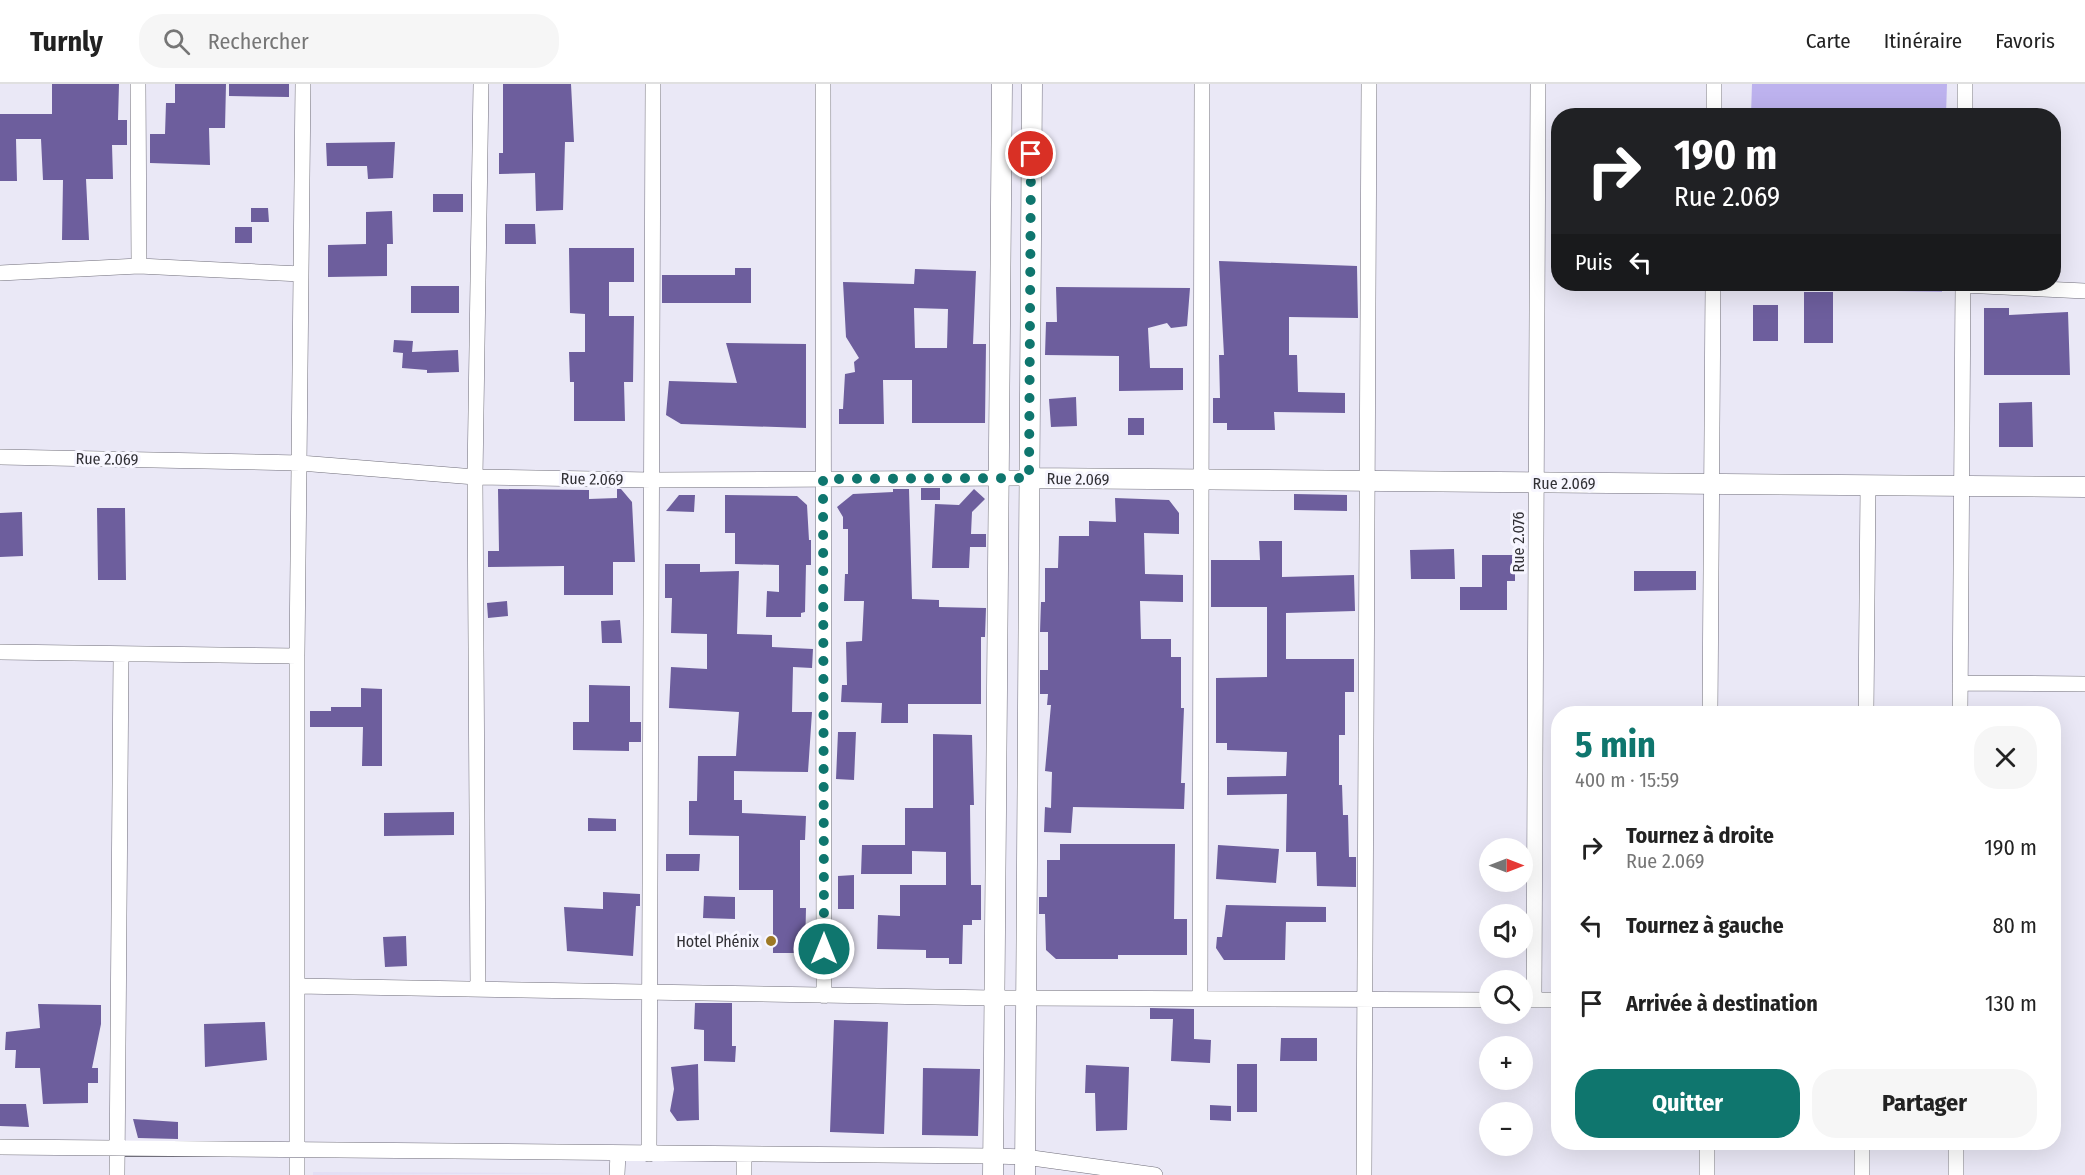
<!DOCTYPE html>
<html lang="fr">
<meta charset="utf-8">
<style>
body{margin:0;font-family:"Fira Sans Condensed",sans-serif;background:#f6f6f6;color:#222;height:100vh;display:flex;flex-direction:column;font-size:22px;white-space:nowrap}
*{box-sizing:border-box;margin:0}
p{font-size:20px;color:#767676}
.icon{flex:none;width:33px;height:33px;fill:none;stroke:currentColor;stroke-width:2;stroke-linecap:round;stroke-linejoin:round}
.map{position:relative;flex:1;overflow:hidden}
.side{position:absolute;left:1551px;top:622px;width:510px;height:444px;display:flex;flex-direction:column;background:#fff;border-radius:24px;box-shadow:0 6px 24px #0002}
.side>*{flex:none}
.guide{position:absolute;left:1551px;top:24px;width:510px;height:183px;border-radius:24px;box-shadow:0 6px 24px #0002;background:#202124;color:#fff;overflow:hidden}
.needle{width:39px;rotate:90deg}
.controls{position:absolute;left:1479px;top:754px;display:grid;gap:12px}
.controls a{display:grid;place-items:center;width:54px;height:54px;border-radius:50%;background:#fff;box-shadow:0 6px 24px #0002;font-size:30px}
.pin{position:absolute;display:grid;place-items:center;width:51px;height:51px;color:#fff;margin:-26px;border:3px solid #fff;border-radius:50%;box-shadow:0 2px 6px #0007}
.me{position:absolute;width:66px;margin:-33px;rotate:0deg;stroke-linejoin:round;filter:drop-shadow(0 0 4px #0008)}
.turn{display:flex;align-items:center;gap:21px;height:126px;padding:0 24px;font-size:27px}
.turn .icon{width:78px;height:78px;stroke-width:2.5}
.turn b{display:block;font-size:42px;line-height:51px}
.then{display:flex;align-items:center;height:57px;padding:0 24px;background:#0003;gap:12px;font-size:22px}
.round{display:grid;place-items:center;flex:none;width:63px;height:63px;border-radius:24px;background:#f6f6f6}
.overview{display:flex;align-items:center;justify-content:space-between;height:102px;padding:0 24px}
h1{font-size:36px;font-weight:700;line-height:45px;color:#0f766e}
.button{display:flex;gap:12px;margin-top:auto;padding:12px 24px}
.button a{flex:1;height:69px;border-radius:24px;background:#0f766e;color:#fff;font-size:24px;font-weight:700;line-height:69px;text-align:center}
.button a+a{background:#f6f6f6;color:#222}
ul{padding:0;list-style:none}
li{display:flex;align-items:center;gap:18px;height:78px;padding:0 24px}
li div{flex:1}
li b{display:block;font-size:22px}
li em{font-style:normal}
header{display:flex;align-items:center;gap:36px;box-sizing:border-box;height:84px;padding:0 30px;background:#fff;border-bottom:2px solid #e0e0e0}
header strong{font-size:28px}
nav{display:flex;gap:33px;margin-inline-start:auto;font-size:21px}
.search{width:420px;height:54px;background:#f6f6f6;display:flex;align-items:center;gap:15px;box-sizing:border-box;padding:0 21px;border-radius:24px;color:#767676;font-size:22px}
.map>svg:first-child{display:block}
.built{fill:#e3dff5}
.green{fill:#bdb2ee}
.building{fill:#6d5e9d;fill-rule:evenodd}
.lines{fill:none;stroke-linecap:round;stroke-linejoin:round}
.minor-casing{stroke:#706e7a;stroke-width:16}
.tertiary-casing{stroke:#706e7a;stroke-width:21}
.minor{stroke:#fff;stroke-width:15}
.tertiary{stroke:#fff;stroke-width:20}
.route{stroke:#0f766e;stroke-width:10;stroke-dasharray:0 18}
.poi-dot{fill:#9e7925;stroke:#f7f6ff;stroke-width:2}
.labels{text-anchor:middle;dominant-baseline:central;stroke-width:6;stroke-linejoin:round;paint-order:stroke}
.street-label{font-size:16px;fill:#323136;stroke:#f7f6ff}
.poi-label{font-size:16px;fill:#323136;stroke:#f7f6ff;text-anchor:end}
</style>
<header>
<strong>Turnly</strong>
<div class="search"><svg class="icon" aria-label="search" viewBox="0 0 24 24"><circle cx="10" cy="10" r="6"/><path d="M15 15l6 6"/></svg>Rechercher</div>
<nav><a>Carte</a><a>Itinéraire</a><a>Favoris</a></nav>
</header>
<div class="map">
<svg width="2085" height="1091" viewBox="0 0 2085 1091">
<rect width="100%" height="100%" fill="#eae8f6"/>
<path class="built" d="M313,1088L607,1089L313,1091Z"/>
<path class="green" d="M1752,0H1947L1946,31H1751Z
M1748,200H1942V208L1748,204Z"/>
<path class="building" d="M52,0H119L118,36H127V61H112L113,95H86L89,156H62L63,96H43L41,55H16L17,97H0V30H52Z
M175,0H226L225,44H209L210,81L150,79V50H165L166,19H175Z
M229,0H289V13L229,12Z
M503,0H571L574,58H565L563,126L536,127L535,89L499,90V69H503Z
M395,58L393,94L368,95L367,82H327L326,59Z
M433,110H463V128H433Z
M251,124H268L269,138H251Z
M392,127L393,160H387V192L328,193V161L366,160V128Z
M505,140H535L536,160H505Z
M235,143H252V159H235Z
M569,164H634V198H609V232H634L633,298H624L625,337H574V298H570L569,268H585V230L570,229Z
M1219,177L1357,182L1358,234L1289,233V271H1297L1298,308L1345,309V329L1274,328L1275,346H1227V339H1213V314H1220L1219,271H1224Z
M735,184H751V219H662V191H735Z
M915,185L976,187L973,260H986L985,339H912V296H883L884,340H839V325H843L845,290L855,288L854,278L859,274L846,253L843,198L914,200ZM914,224L948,225L947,264H915Z
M411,202H459V229H411Z
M1056,203L1190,204L1187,242L1171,244L1167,239L1148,244L1150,284H1183V306L1119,307V272L1045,271L1046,238H1057Z
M1804,208H1833V259H1804Z
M1753,221H1778V257H1753Z
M1984,224H2009V231L2068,228L2070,291H1984Z
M394,256L413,257L412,268L458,266L459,288L427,289V286L402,284L403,269L393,268Z
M726,259L806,260V344L681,340L666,331L669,297L737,299Z
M1076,313L1077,342L1051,343L1049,315Z
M2032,318L2033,363H1999V319Z
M1128,334H1144V351H1128Z
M921,404H940V416H921Z
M498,405L589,406V415L617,414V405H621L632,418L635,478H613V511H564V482L488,483V467H499Z
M893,405H909L912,515L939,516V523L986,524L985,553H981V620H908V639H881L882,619L841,618L842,601H847L846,558L862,557L864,517H844L845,490H848V445H843V433L837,423L853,410L893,408Z
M974,405L985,415L972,428L971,450H986V463H970L969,484H932L935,420L959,421Z
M1294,410L1347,411V427L1294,426Z
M679,411H695L694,428L666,427Z
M725,411L797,412L807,421L809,456H811V481H806L805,528L801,529V533H766L767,507L779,508V481L735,480V449H725Z
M1115,414L1169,416L1179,429V450L1144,449L1145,490L1183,491V518L1140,517L1141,555H1171V573H1181V624H1184L1181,699H1185L1184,725L1073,723L1071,749L1044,748L1045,723L1051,724L1052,688L1045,687L1051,621H1047L1048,610H1040V586H1048V548H1040L1041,518H1045V484H1058L1059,452H1089V437L1116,438Z
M97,424H125L126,496H98Z
M22,428L23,472L0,473V429Z
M1259,457H1282V493L1354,491L1355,527L1286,529V575H1354V608H1345V651H1339V701H1342L1343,731H1348L1349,773H1356V803L1317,802L1316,768H1286L1287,710L1227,711V693L1286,692L1287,668L1227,666V659H1216V594L1267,593V523H1211V476H1260Z
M1454,465L1455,495H1411L1410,466Z
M1482,471H1515V497H1507V526H1460V503H1482Z
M665,480H700V488L739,487L737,550L772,551V563L813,565L812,584L793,583L792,628H812L808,688L734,687V716H742V729L806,732L805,756H800V824H806L805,869H773V806H739V752L689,751V717H697L698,672H736L739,628L669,624L671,583L707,585V550L671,549L672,514H665Z
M1634,487H1696V506L1634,507Z
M507,517L508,532L488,534L487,519Z
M620,536L622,559H602L601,537Z
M589,601L630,602V638H641V658H629V667L573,666V638H589Z
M361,604L382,605V682H362L363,643H310V627H331V623H361Z
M838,648H856L854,696L836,695Z
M933,650L972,651L974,721H970L971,801H981V836H972V841H963L962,880H949V874H926V866L877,865L878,831L900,832V801H946V768L912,767V790H861L862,761H905V724H933Z
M454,728V751L384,752V729Z
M588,734L616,735V747H588Z
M1060,760H1175L1174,835H1187V871H1118V875H1056L1046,866L1045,830H1039V813H1047V776H1060Z
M1218,761L1279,765L1276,799L1216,795Z
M666,770H700L699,787H666Z
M854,791V825H838V792Z
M603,808L640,810V822H636L633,872L567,867L564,823L603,825Z
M704,812L735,813V835L703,834Z
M1226,821L1326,823V838H1286L1285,876H1224L1216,864L1217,853H1222Z
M406,852L407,882L385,883L383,853Z
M695,919H732V962H736L735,978L704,977V946L694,945Z
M38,920L101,921V940L92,984H98V999H88V1019L43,1020L40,984H15L16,966H5L6,948L40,944Z
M1150,924L1194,925V955L1211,956L1210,979L1171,977L1173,935H1150Z
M834,936L888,938L884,1050L830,1048Z
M265,938L267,976L205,983L204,940Z
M1281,954H1317V977H1280Z
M698,980L699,1036L677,1037L670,1027L674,1005L671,983Z
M1237,980H1257V1028H1237Z
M1086,981L1129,983L1127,1046L1096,1047L1095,1009H1085Z
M923,984L980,985L978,1052L922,1051Z
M0,1020H26L29,1043L0,1042Z
M1210,1021L1231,1022V1037L1210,1036Z
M133,1035L178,1038V1055L138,1054Z"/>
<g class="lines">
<defs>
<path id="minor" d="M138,0L139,182
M823,0L824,912
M1714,32V0
M1965,32V0
M0,189L139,182L301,190
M1963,201L2085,207
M0,373L300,379L475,393L651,396L1029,394
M0,568L297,572
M1960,599L2085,600
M1710,630L1713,200
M1866,630L1868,401
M1960,630L1963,200
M297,902L993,914L1490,916
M478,905L475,393L481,0
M1200,914L1202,0
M1522,916H1558
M1534,916L1538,0
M0,1063L993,1072L1025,1073L1155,1091
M649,1070L653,0
M117,1091L121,571
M297,1091V572L303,0
M617,1091L618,1069
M744,1091V1070
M1364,1091L1369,0
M1707,1091V1059
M1862,1091V1059
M1956,1091V1059"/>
<path id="tertiary" d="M1029,394L2085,403
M993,1091L1002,0
M1025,1091L1032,0"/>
</defs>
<use href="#minor" class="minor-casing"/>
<use href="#tertiary" class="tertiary-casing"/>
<use href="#minor" class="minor"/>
<use href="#tertiary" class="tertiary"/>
</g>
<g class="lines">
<path class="route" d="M824,865L823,395L1029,394L1031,70"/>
</g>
<circle class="poi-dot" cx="771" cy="857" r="6"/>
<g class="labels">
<g class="street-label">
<text transform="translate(107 375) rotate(1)">Rue 2.069</text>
<text transform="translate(592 395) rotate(1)">Rue 2.069</text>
<text transform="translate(1078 395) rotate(1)">Rue 2.069</text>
<text x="1564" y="399">Rue 2.069</text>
<text transform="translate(1518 458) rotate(-90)">Rue 2.076</text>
</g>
<g class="poi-label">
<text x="759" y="857">Hotel Phénix</text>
</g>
</g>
</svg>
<div class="controls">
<a><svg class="needle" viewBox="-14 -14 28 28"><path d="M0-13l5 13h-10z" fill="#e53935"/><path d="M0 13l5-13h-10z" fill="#767676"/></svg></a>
<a><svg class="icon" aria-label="sound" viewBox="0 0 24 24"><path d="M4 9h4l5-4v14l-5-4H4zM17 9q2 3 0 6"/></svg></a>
<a><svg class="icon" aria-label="search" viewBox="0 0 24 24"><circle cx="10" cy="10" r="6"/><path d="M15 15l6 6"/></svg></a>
<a>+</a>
<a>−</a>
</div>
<div class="pin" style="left:1031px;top:70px;background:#d93025"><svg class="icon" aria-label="arrive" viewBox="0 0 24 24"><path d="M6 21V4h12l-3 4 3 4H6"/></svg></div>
<svg class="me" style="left:824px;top:865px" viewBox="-20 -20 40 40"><circle r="17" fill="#0f766e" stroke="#fff" stroke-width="3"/><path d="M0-11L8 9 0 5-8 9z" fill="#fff"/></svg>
<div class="guide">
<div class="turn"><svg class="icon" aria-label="right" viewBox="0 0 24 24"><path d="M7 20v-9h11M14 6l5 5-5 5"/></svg><div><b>190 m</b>Rue 2.069</div></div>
<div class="then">Puis<svg class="icon" aria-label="left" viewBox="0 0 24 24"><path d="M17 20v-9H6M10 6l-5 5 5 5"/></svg></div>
</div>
<section class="side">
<div class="overview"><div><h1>5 min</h1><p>400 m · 15:59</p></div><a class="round"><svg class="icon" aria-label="close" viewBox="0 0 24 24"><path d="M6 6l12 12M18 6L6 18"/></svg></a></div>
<ul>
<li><svg class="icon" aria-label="right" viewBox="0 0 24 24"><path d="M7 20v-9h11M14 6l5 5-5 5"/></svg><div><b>Tournez à droite</b><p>Rue 2.069</p></div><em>190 m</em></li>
<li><svg class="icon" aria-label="left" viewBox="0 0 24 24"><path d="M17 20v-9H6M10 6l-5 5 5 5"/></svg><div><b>Tournez à gauche</b></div><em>80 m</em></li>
<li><svg class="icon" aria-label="arrive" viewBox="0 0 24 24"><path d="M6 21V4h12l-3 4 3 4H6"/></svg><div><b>Arrivée à destination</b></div><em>130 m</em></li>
</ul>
<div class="button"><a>Quitter</a><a>Partager</a></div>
</section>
</div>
